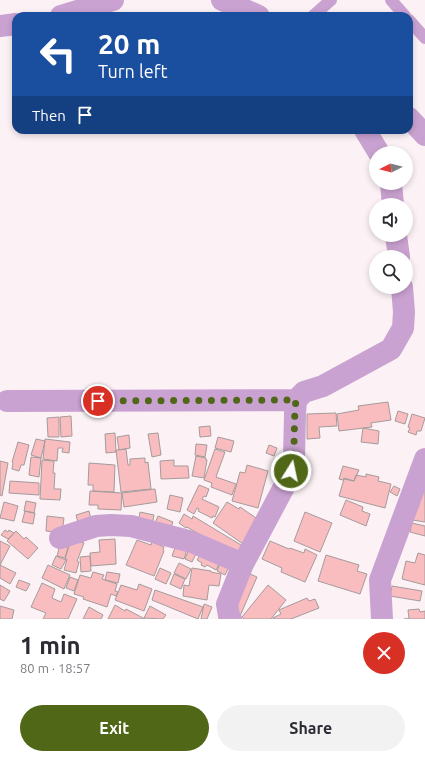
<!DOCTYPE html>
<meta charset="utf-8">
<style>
body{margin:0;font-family:Ubuntu,sans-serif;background:#f2f2f3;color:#2b2b33;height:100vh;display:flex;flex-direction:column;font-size:15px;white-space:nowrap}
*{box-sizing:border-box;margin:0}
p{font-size:13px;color:#7c7c81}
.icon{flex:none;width:22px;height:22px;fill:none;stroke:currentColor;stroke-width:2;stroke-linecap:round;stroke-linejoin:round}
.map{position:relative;height:619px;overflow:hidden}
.drawer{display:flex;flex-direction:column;background:#fff;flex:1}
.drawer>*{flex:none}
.guide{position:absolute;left:12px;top:12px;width:401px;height:122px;border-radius:12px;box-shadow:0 2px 6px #0003;background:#1a4fa0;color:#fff;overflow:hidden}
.needle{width:26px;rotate:264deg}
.buttons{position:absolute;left:369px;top:146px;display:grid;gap:8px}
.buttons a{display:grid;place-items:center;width:44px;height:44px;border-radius:50%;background:#fff;box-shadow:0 2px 6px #0003;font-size:20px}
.pin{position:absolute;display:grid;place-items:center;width:34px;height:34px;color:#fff;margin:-17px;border:2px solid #fff;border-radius:50%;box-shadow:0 1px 4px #0007}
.me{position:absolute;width:44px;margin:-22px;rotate:10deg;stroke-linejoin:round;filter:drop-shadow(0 0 3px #0008)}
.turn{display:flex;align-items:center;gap:14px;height:84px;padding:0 20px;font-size:18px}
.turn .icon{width:52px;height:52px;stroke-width:2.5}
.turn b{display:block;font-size:28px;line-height:34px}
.then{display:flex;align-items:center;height:38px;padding:0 20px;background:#0003;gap:8px;font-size:15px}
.round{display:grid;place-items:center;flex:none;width:42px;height:42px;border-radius:21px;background:#f2f2f3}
.head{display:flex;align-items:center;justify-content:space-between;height:68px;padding:0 20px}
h1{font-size:24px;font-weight:600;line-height:30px}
.cta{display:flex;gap:8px;margin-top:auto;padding:8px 20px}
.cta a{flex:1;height:46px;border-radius:24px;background:#4f6716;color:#fff;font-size:16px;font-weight:600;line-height:46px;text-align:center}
.cta a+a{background:#f2f2f3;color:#2b2b33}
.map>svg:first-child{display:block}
.building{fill:#f9bdc0;stroke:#a59b9b}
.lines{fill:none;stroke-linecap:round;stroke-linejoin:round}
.service{stroke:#caa2d1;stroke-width:12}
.minor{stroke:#caa2d1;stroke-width:22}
.route{stroke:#4f6716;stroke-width:7;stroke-dasharray:0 12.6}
</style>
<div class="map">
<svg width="425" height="619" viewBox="0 0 425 619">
<rect width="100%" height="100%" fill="#fcf2f6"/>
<path class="building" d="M388,402L391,420L371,423L372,427L339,431L337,414L359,410L358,406Z
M398,411L408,414L405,424L395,421Z
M336,413L337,426L319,427L320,438L307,439V414Z
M412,414L425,418L421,431H417L416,435L408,432L410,428L408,427Z
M71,416L72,436L61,437L60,417Z
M59,417V437H48L47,418Z
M210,426L211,436L200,437L199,427Z
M363,428L379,431L378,444L361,442Z
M115,433L116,452L106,453L105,434Z
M158,433L161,455L152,457L148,434Z
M129,435L130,448L119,450L117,437Z
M218,437L234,441L231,452L215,448Z
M36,439L45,441L41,458L31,455Z
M45,439L70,442L69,453L62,452L63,448H58L57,461L43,459Z
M18,442L29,445L24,465H21L19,471L12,469L13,463L12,462Z
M196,444L207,445L205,457L195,455Z
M269,445L277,448L274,456L266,453Z
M126,449L128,465H130V459L145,458V463L148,462L151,489L121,492L116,450Z
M215,449L225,452L216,477L236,484L232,495L211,487L212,483L204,480Z
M196,456L206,458V460H207L204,478L192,476Z
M31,457L41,458L39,477L29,475Z
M42,460L54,461L53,473H55L54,489H61L60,500L40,499Z
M174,460V466H188L189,478L161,479L160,461Z
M0,461L8,463L2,496L0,495Z
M89,463L115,465L114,492L93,491V485H88Z
M247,465L268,471L258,508L232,501L240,472L245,473Z
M343,466L359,470L354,481L344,478L343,480L339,479Z
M366,474L379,477L378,481L391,484L385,508L339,496L344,479L354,481L356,475L366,477Z
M10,481L39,483V495L9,493Z
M425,482V522L406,519Z
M199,485L209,489L206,497L204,496L202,499L219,507L215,517L213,516L212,518L198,511L199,509L197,508L194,514L187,510Z
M394,486L400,489L397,496L390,492Z
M155,489L157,502L124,507L122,493Z
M90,491L122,493L121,510L98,509V505H89Z
M170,495L183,498L180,512L167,509Z
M346,500L363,507L362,511L370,514L366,526L340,515Z
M26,501L36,503L34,513L24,511Z
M4,502L18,506L14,521L0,518Z
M227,502L239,509L240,507L259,520L243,544L213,523Z
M25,511L35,513L33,524L22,522Z
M89,511L92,523L79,526L76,515Z
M140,512L154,515L152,526L138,523Z
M305,512L332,523L320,552L294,541Z
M184,514L192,519L193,516L246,548L236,556L187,527L186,528L179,523Z
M47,516L64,518L62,533L46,531Z
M158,516L173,522L169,532L154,526Z
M412,523L425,526V536L410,532Z
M5,530L8,532L9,530L14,533L8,539L1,535Z
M16,531L24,539L26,537L38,548L28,559L7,541Z
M71,539L84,543L77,561L79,562L76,573L64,570L67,559H65Z
M115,539L116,564L91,566L90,553L100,552L99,540Z
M137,540L151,545L152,542L164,547L163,550L164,551L154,576L126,565Z
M0,541L10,546L0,565L16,573L10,584L0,578Z
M270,541L289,549L290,548L304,553L305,549L317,555L305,582L281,572L282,568L262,559Z
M177,542L188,546L184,559L172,556Z
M60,545L68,548L65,558L57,556Z
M189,549L197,552L192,562L185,559Z
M202,552L220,562L216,570L207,565L205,567L201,565L202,563L197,560Z
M418,553L425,555V585L402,579L406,561L415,563Z
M326,555L359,565L357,571L367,574L360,594L318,581Z
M56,556L66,560L61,569L52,565Z
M90,556L91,571L81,572L80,557Z
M221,561L230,565L225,575L217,571Z
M179,563L191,569L186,579L174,573Z
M48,565L70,575L64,589L42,578Z
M160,568L171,573L166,584L155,579Z
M192,568L211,571V572L221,574L219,586L209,585L207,600L183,596L184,585L189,586Z
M243,571L257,577L240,616L230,612Z
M93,572L104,575L102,579L117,584L115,591L118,592L116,596L111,594L107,607L83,599L84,597L74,594L80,575L91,578Z
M107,572L120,574L118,583L105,580Z
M174,574L185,579L181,589L170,584Z
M70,577L78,580L74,591L66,588Z
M19,580L30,584L26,591L16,587Z
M42,583L55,589L52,598L61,602L64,594L77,599L68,619H43L46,613L31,607Z
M139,584L152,589L144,611L115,600L121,585L137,590Z
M0,585L10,591L4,601L0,599Z
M268,585L286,600L271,619H244L242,617Z
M392,586L422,591L420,601L390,596Z
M155,590L203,607L198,619L152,600Z
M307,598L309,601L315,599L319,608L291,619H273V618L281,614L279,610Z
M204,604L212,607L207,619H201Z
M115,605L125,611L126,609L145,619H108Z
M0,606L14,610L12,619H0Z
M150,606L166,615L163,619L144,618Z
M89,607L103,615L101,619H83Z
M419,609L420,612L425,611V619H404H409L408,610Z"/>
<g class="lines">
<path class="service" d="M391,0L405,16
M313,16L331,0
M409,20L425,38"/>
<path class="minor" d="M222,0L259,16
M61,16L113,0
M0,26L16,24
M409,118L425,135
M365,130L379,153
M391,183L393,205
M396,235L399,257
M7,401L296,400
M60,538L96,526L111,525L131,526L192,542L243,564
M231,619L229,616L227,604L243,564L285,485L291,471L294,456L295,414L296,400L304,392L323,386L391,349L403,328L404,312L402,287
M382,619L380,580L425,459"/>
</g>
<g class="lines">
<path class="route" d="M98,401L296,400C293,424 296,448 291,471"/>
</g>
</svg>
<div class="buttons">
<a><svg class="needle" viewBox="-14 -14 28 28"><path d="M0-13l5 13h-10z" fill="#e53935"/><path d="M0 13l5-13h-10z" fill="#7c7c81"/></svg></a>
<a><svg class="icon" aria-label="sound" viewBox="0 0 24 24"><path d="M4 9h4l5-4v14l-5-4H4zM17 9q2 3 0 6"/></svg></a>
<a><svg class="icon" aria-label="search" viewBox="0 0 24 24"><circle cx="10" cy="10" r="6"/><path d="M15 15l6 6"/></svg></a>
</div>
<div class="pin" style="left:98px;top:401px;background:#d93025"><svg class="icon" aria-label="arrive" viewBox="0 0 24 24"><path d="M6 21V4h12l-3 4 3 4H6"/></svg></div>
<svg class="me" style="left:291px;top:471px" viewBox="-20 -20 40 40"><circle r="17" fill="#4f6716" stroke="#fff" stroke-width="3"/><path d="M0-11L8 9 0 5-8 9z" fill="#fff"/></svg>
<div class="guide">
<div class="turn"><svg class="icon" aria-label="left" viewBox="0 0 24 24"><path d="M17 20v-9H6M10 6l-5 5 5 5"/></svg><div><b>20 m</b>Turn left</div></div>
<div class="then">Then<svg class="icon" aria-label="arrive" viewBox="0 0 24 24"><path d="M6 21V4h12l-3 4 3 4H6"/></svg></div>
</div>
</div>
<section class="drawer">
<div class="head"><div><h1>1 min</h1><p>80 m · 18:57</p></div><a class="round" style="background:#d93025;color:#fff"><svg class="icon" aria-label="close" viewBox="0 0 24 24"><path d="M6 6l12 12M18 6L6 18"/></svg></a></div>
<div class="cta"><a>Exit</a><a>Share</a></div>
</section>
